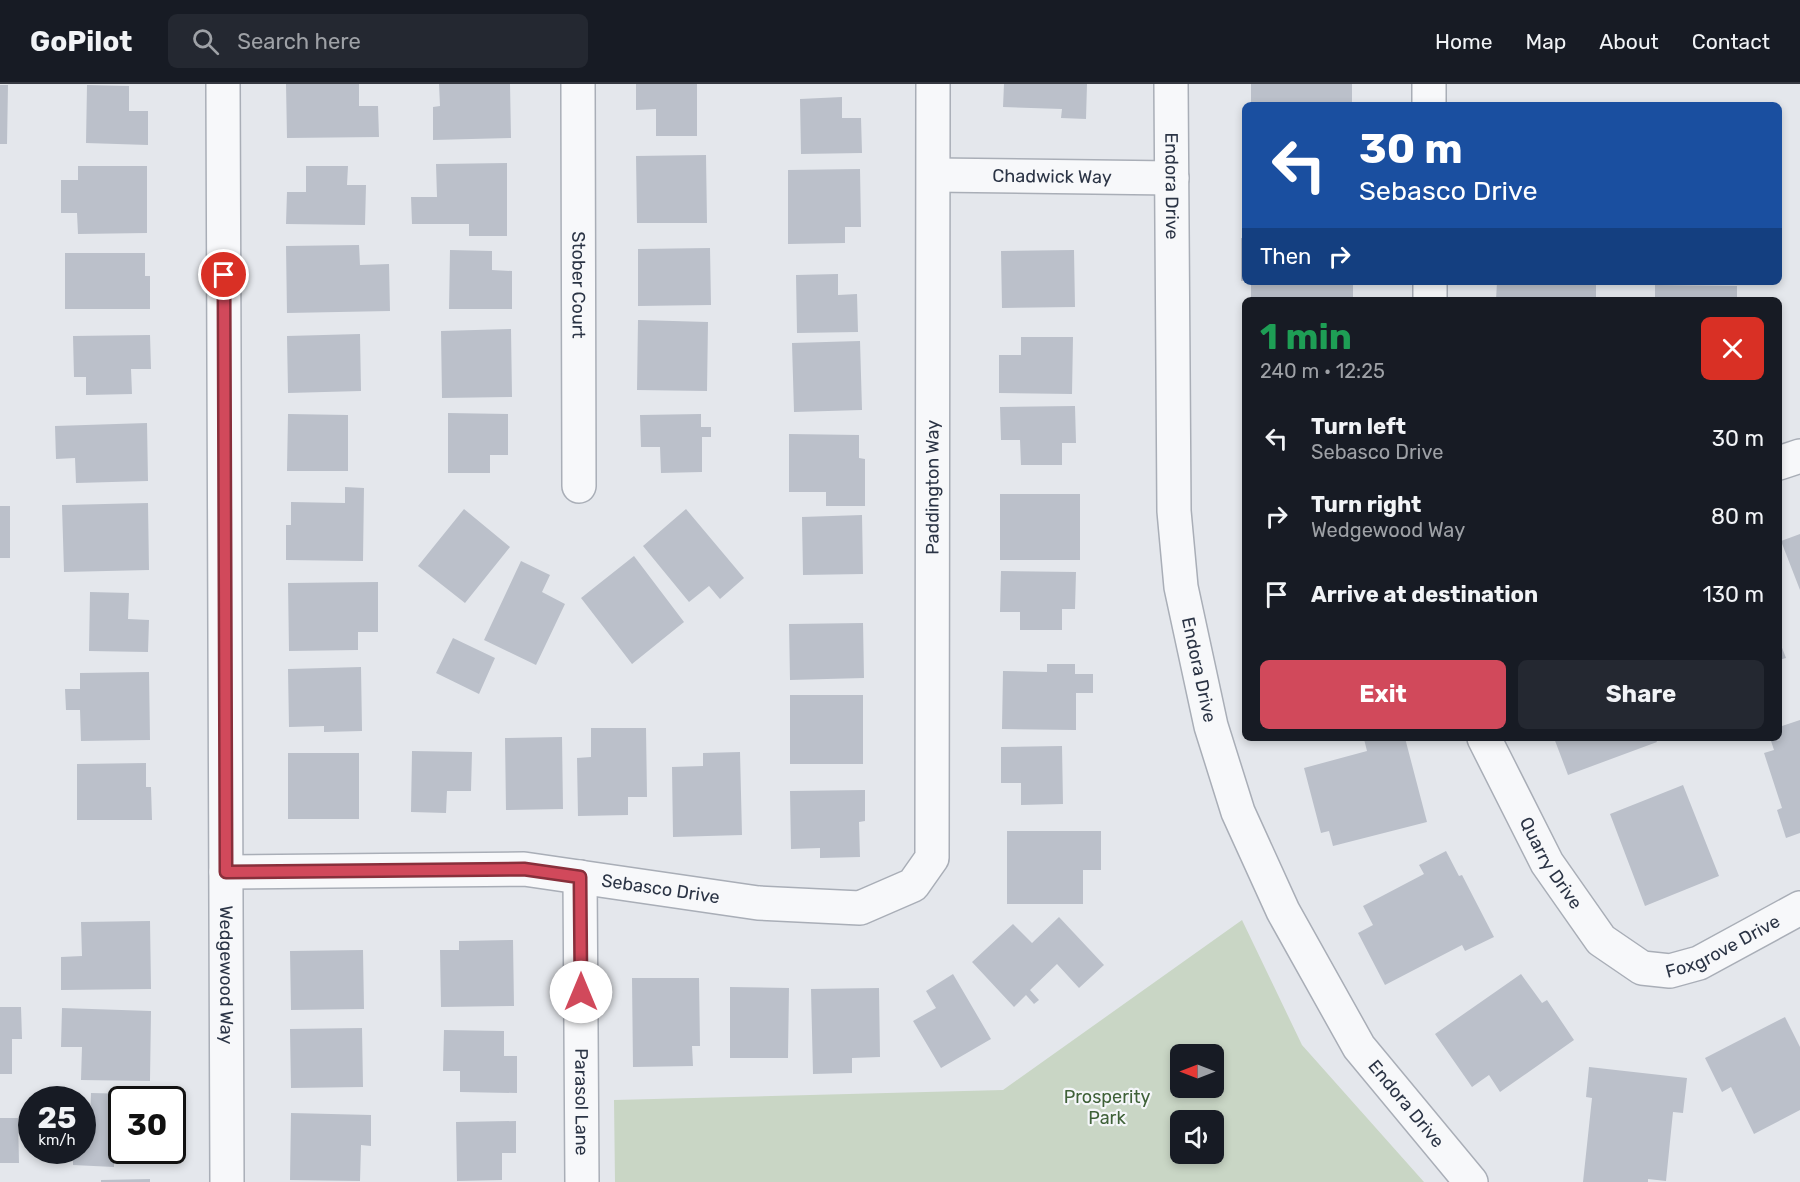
<!DOCTYPE html>
<meta charset="utf-8">
<style>
body{margin:0;font-family:Rubik,sans-serif;background:#242831;color:#f1f3f6;height:100vh;display:flex;flex-direction:column;font-size:22px;white-space:nowrap}
*{box-sizing:border-box;margin:0}
p{font-size:20px;color:#9ea1a6}
.icon{flex:none;width:33px;height:33px;fill:none;stroke:currentColor;stroke-width:2;stroke-linecap:round;stroke-linejoin:round}
.map{position:relative;flex:1;overflow:hidden}
.panel{position:absolute;left:1242px;top:213px;width:540px;height:444px;display:flex;flex-direction:column;background:#171b24;border-radius:9px;box-shadow:0 3px 9px #0003}
.panel>*{flex:none}
.guide{position:absolute;left:1242px;top:18px;width:540px;height:183px;border-radius:9px;box-shadow:0 3px 9px #0003;background:#1a4fa0;color:#fff;overflow:hidden}
.needle{width:39px;rotate:270deg}
.buttons{position:absolute;left:1170px;top:960px;display:grid;gap:12px}
.buttons a{display:grid;place-items:center;width:54px;height:54px;border-radius:9px;background:#171b24;box-shadow:0 3px 9px #0003;font-size:30px}
.speed{position:absolute;left:18px;top:1002px;display:flex;gap:12px;font-size:30px;font-weight:700;text-align:center}
.speed>*{display:grid;place-content:center;width:78px;height:78px;border-radius:50%;background:#171b24;box-shadow:0 3px 9px #0003;line-height:1}
.speed small{font-size:15px;font-weight:400}
.speed .limit{border:3px solid #111;border-radius:9px;background:#fff;color:#111}
.pin{position:absolute;display:grid;place-items:center;width:51px;height:51px;color:#fff;margin:-26px;border:3px solid #fff;border-radius:50%;box-shadow:0 2px 6px #0007}
.me{position:absolute;width:66px;margin:-33px;rotate:0deg;stroke-linejoin:round;filter:drop-shadow(0 0 4px #0008)}
.turn{display:flex;align-items:center;gap:21px;height:126px;padding:0 18px;font-size:27px}
.turn .icon{width:78px;height:78px;stroke-width:2.5}
.turn b{display:block;font-size:42px;line-height:51px}
.then{display:flex;align-items:center;height:57px;padding:0 18px;background:#0003;gap:12px;font-size:22px}
.round{display:grid;place-items:center;flex:none;width:63px;height:63px;border-radius:9px;background:#242831}
.overview{display:flex;align-items:center;justify-content:space-between;height:102px;padding:0 18px}
h1{font-size:36px;font-weight:700;line-height:45px;color:#1e9e55}
.action{display:flex;gap:12px;margin-top:auto;padding:12px 18px}
.action a{flex:1;height:69px;border-radius:9px;background:#d1495b;color:#fff;font-size:24px;font-weight:700;line-height:69px;text-align:center}
.action a+a{background:#242831;color:#f1f3f6}
ul{padding:0;list-style:none}
li{display:flex;align-items:center;gap:18px;height:78px;padding:0 18px}
li div{flex:1}
li b{display:block;font-size:22px}
li em{font-style:normal}
header{display:flex;align-items:center;gap:36px;box-sizing:border-box;height:84px;padding:0 30px;background:#171b24;border-bottom:2px solid #363941}
header strong{font-size:28px}
nav{display:flex;gap:33px;margin-inline-start:auto;font-size:21px}
.search{width:420px;height:54px;background:#242831;display:flex;align-items:center;gap:15px;box-sizing:border-box;padding:0 21px;border-radius:9px;color:#9ea1a6;font-size:22px}
.map>svg:first-child{display:block}
.green{fill:#c9d6c5;fill-rule:evenodd}
.building{fill:#bbc0ca}
.lines{fill:none;stroke-linecap:round;stroke-linejoin:round}
.minor-casing{stroke:#a9aeb7;stroke-width:36}
.tertiary-casing{stroke:#a9aeb7;stroke-width:36}
.minor{stroke:#f7f8fa;stroke-width:33}
.tertiary{stroke:#f7f8fa;stroke-width:33}
.route-casing{stroke:#882f3b;stroke-width:15}
.route{stroke:#d1495b;stroke-width:10}
.labels{text-anchor:middle;dominant-baseline:central;stroke-width:4.5;stroke-linejoin:round;paint-order:stroke}
.street-label{font-size:18px;fill:#2b3445;stroke:#f4f6f9}
.park-label{font-size:18px;fill:#3f6138;stroke:#f4f6f9}
</style>
<header>
<strong>GoPilot</strong>
<div class="search"><svg class="icon" aria-label="search" viewBox="0 0 24 24"><circle cx="10" cy="10" r="6"/><path d="M15 15l6 6"/></svg>Search here</div>
<nav><a>Home</a><a>Map</a><a>About</a><a>Contact</a></nav>
</header>
<div class="map">
<svg width="1800" height="1098" viewBox="0 0 1800 1098">
<rect width="100%" height="100%" fill="#e4e7ec"/>
<path class="green" d="M1242,836L1302,961L1424,1098H615L614,1016L1003,1006ZM1180,970H1214V1004H1180ZM1180,1036H1214V1070H1180Z"/>
<path class="building" d="M286,0H359V22H378L379,53L287,54Z
M439,0H510L511,54L433,56V23L440,22Z
M636,0H697V52H656V25L636,26Z
M1004,0H1087L1086,35L1061,34L1062,25L1003,23Z
M1251,0H1352V21H1251Z
M0,1H8L7,60H0Z
M87,1L129,2V27H148V61L86,59Z
M842,13V34H861L862,69L801,70L800,15Z
M706,71L707,139H637L636,72Z
M507,79V152H469V140H412L411,113H437L436,80Z
M78,82H147V149L78,150L77,129H61V96H78Z
M306,82H348L347,101H366L365,141L286,140L287,108H306Z
M860,85L861,143H845V159L788,160V86Z
M1241,154H1245V197H1241Z
M359,161L360,181L389,180L390,227L287,229L286,162Z
M710,164L711,221L638,222V165Z
M450,166L492,167V186L512,187V225H449Z
M1074,166L1075,223L1002,224L1001,167Z
M65,169H145V192H150V225H65Z
M838,190V211L857,210L858,248L797,249L796,191Z
M1251,198H1353V216L1251,214Z
M1497,198H1596V216H1496Z
M1655,201L1737,202V216H1655Z
M638,236L708,238L707,307L637,306Z
M511,245L512,313L442,314L441,247Z
M360,250L361,307L288,309L287,252Z
M150,251L151,285H131L132,310L86,311V293H74L73,252Z
M1021,253H1073L1072,310L999,309V271H1021Z
M860,257L862,326L794,328L792,259Z
M1075,322L1076,359H1062V381H1021L1020,356H1001L1000,323Z
M448,329L508,330V371H490V389H448Z
M288,330L348,331V387H287Z
M701,330V343H711V353H702V388L661,389L660,363H641L640,331Z
M147,339L148,397L76,399L75,374L56,375L55,342Z
M789,350L859,351V374L865,375V422H826V408H789Z
M345,403L364,404L363,477L286,476V441H291V418L345,419Z
M1000,410H1080V476H1000Z
M148,419L149,486L64,488L62,421Z
M0,422H10V474H0Z
M464,425L510,463L465,519L418,482Z
M686,425L744,494L720,515L709,502L689,518L643,462Z
M862,431L863,490L803,491L802,433Z
M1800,450V506L1781,457Z
M634,472L684,538L632,580L581,514Z
M521,477L550,491L542,508L565,520L536,581L484,556Z
M1001,487L1076,488L1075,525H1062V546H1020V528H1000Z
M378,498V548H358V566L289,567L288,499Z
M90,508L129,509L128,535L149,536L148,568L89,567Z
M863,539L864,594L790,596L789,540Z
M453,554L495,574L479,610L436,589Z
M1779,556L1786,574L1779,576Z
M1047,580H1075V590H1093V609H1076V646L1002,645L1003,587L1047,588Z
M361,583L362,647L324,648V642L289,643L288,585Z
M149,588L150,656L81,657L80,626H66L65,605H80V589Z
M790,611H863V680H790Z
M1800,636V749L1786,754L1777,726L1782,724L1764,669L1774,666L1770,654H1779V643Z
M591,644H646L647,713H628V731L578,732L577,674L591,673Z
M562,653L563,725L506,726L505,654Z
M1405,654L1427,738L1333,762L1329,747L1321,749L1304,684L1367,667L1364,655Z
M1554,654H1655L1657,658L1568,691Z
M1062,662L1063,720L1021,721V699H1001V663Z
M412,667L472,668L471,707H447L446,729L411,728Z
M740,668L742,751L673,753L672,683L703,682V669Z
M288,669H359V735H288Z
M146,679V703H151L152,736H77V680Z
M1683,701L1719,792L1645,822L1610,730Z
M865,706V737L859,738L860,773L820,774V764L791,765L790,707Z
M1007,747H1101V786H1083V820H1007Z
M1446,767L1459,792L1462,791L1494,853L1465,867L1462,861L1385,901L1358,849L1373,841L1363,822L1424,790L1419,781Z
M1059,833L1104,881L1079,904L1057,880L1030,906L1039,916L1034,920L1026,911L1014,923L972,878L1013,840L1032,859Z
M150,837L151,905L61,906V873L82,872L81,838Z
M513,856L514,922L441,923L440,866H459V857Z
M363,866L364,925L291,926L290,867Z
M953,890L991,955L941,984L913,937L936,924L926,907Z
M1521,890L1542,919L1547,916L1574,956L1500,1008L1489,991L1472,1003L1435,950Z
M632,894H699L700,962H692L693,982L633,983Z
M730,903L789,904L788,974H730Z
M879,904L880,973L852,974V989L813,990L811,905Z
M0,923H21L22,955H12V990H0Z
M62,924L151,927L150,997L81,996L82,963H61Z
M1785,933L1800,963V1026L1754,1050L1731,1003L1722,1008L1705,974Z
M362,944L363,1003L291,1004L290,945Z
M444,946L504,947V972H517V1009L460,1008V987H443Z
M1589,983L1687,994L1683,1029L1673,1028L1666,1097L1648,1095V1098H1583L1592,1014L1586,1013Z
M91,1009L134,1010V1016H122V1067H114V1083L73,1081V1066H82V1040H90Z
M291,1029L371,1031V1062L361,1061L360,1097L290,1096Z
M0,1034H18L19,1079H0Z
M516,1037V1069H502V1096L457,1097L456,1038Z
M150,1095V1098H101V1096Z"/>
<g class="lines">
<defs>
<g id="minor">
<path id="s1" d="M223,0L227,1098"/>
<path id="s2" d="M578,0L579,402"/>
<path d="M1429,0V21"/>
<path id="s3" d="M934,91L1172,94"/>
<path d="M1430,198V216"/>
<path d="M1779,379L1800,372"/>
<path id="s4" d="M1484,654L1547,779L1601,856L1642,884L1670,887L1699,879L1800,824"/>
<path id="s5" d="M226,788L524,785L758,819L860,824L913,801L932,774L933,0"/>
<path id="s6" d="M580,793L582,1098"/>
</g>
<g id="tertiary">
<path id="s7" d="M1171,0L1174,427L1181,503L1211,642L1238,728L1283,827L1359,963L1471,1098"/>
</g>
</defs>
<use href="#minor" class="minor-casing"/>
<use href="#tertiary" class="tertiary-casing"/>
<use href="#minor" class="minor"/>
<use href="#tertiary" class="tertiary"/>
</g>
<g class="lines">
<defs>
<path id="route" d="M224,191L226,788L524,785L580,793L581,908"/>
</defs>
<use href="#route" class="route-casing"/>
<use href="#route" class="route"/>
</g>
<g class="labels">
<g class="street-label">
<text stroke="none"><textPath href="#s3" startOffset="118">Chadwick Way</textPath></text>
<text stroke="none"><textPath href="#s7" startOffset="102">Endora Drive</textPath></text>
<text stroke="none"><textPath href="#s2" startOffset="201">Stober Court</textPath></text>
<text stroke="none"><textPath href="#s5" startOffset="1098">Paddington Way</textPath></text>
<text stroke="none"><textPath href="#s7" startOffset="588">Endora Drive</textPath></text>
<text stroke="none"><textPath href="#s4" startOffset="142">Quarry Drive</textPath></text>
<text stroke="none"><textPath href="#s5" startOffset="436">Sebasco Drive</textPath></text>
<text stroke="none"><textPath href="#s4" startOffset="370">Foxgrove Drive</textPath></text>
<text stroke="none"><textPath href="#s1" startOffset="891">Wedgewood Way</textPath></text>
<text stroke="none"><textPath href="#s6" startOffset="225">Parasol Lane</textPath></text>
<text stroke="none"><textPath href="#s7" startOffset="1074">Endora Drive</textPath></text>
</g>
<g class="park-label">
<text x="1107" y="1013">Prosperity<tspan x="1107" dy="21">Park</tspan></text>
</g>
</g>
</svg>
<div class="buttons">
<a><svg class="needle" viewBox="-14 -14 28 28"><path d="M0-13l5 13h-10z" fill="#e53935"/><path d="M0 13l5-13h-10z" fill="#9ea1a6"/></svg></a>
<a><svg class="icon" aria-label="sound" viewBox="0 0 24 24"><path d="M4 9h4l5-4v14l-5-4H4zM17 9q2 3 0 6"/></svg></a>
</div>
<div class="speed"><div>25<small>km/h</small></div><div class="limit">30</div></div>
<div class="pin" style="left:224px;top:191px;background:#d93025"><svg class="icon" aria-label="arrive" viewBox="0 0 24 24"><path d="M6 21V4h12l-3 4 3 4H6"/></svg></div>
<svg class="me" style="left:581px;top:908px" viewBox="-20 -20 40 40"><circle r="19" fill="#fff"/><path d="M0-13L10 11 0 6-10 11z" fill="#d1495b"/></svg>
<div class="guide">
<div class="turn"><svg class="icon" aria-label="left" viewBox="0 0 24 24"><path d="M17 20v-9H6M10 6l-5 5 5 5"/></svg><div><b>30 m</b>Sebasco Drive</div></div>
<div class="then">Then<svg class="icon" aria-label="right" viewBox="0 0 24 24"><path d="M7 20v-9h11M14 6l5 5-5 5"/></svg></div>
</div>
<section class="panel">
<div class="overview"><div><h1>1 min</h1><p>240 m · 12:25</p></div><a class="round" style="background:#d93025;color:#fff"><svg class="icon" aria-label="close" viewBox="0 0 24 24"><path d="M6 6l12 12M18 6L6 18"/></svg></a></div>
<ul>
<li><svg class="icon" aria-label="left" viewBox="0 0 24 24"><path d="M17 20v-9H6M10 6l-5 5 5 5"/></svg><div><b>Turn left</b><p>Sebasco Drive</p></div><em>30 m</em></li>
<li><svg class="icon" aria-label="right" viewBox="0 0 24 24"><path d="M7 20v-9h11M14 6l5 5-5 5"/></svg><div><b>Turn right</b><p>Wedgewood Way</p></div><em>80 m</em></li>
<li><svg class="icon" aria-label="arrive" viewBox="0 0 24 24"><path d="M6 21V4h12l-3 4 3 4H6"/></svg><div><b>Arrive at destination</b></div><em>130 m</em></li>
</ul>
<div class="action"><a>Exit</a><a>Share</a></div>
</section>
</div>
